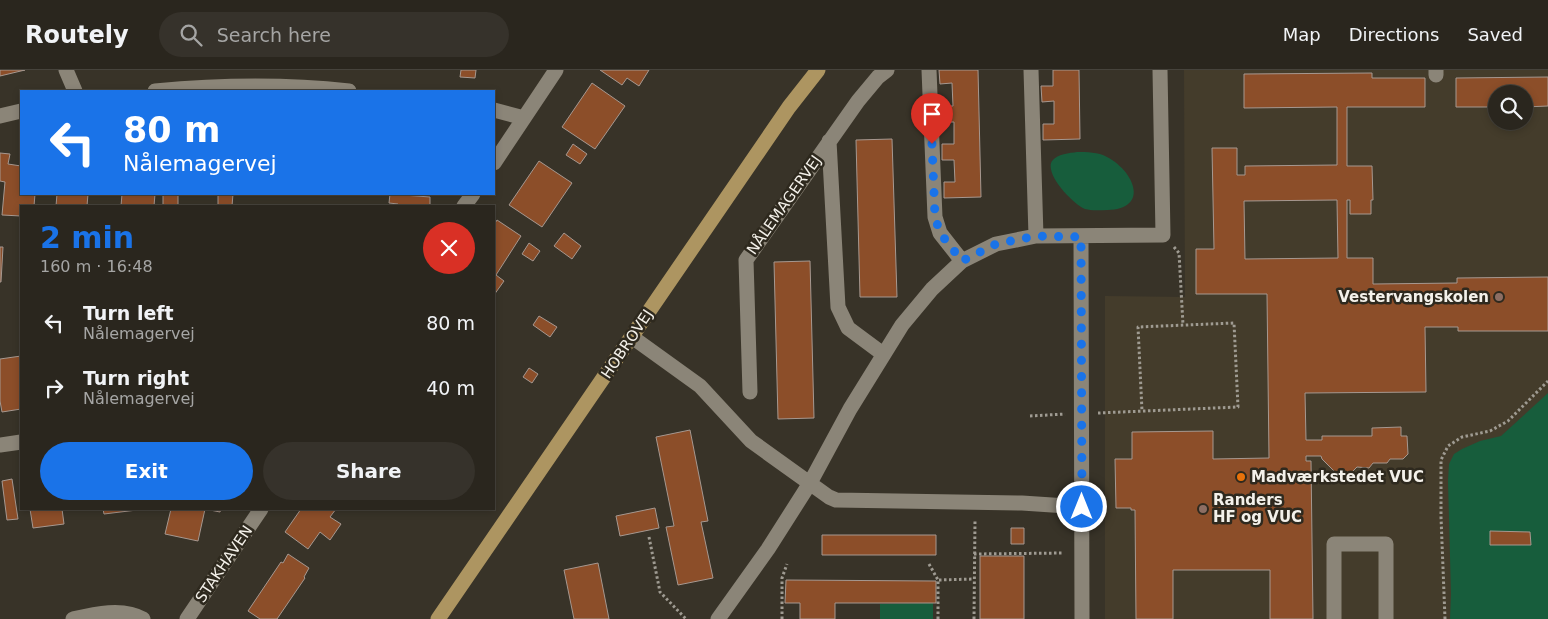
<!DOCTYPE html>
<meta charset="utf-8">
<style>
body{margin:0;font-family:"DejaVu Sans",sans-serif;background:#36322b;color:#f1f3f6;height:100vh;display:flex;flex-direction:column;font-size:19px;white-space:nowrap}
*{box-sizing:border-box;margin:0}
p{font-size:16px;color:#a5a5a4}
.icon{flex:none;width:28px;height:28px;fill:none;stroke:currentColor;stroke-width:2;stroke-linecap:round;stroke-linejoin:round}
.map{position:relative;flex:1;overflow:hidden}
.side{position:absolute;left:20px;top:135px;width:475px;height:305px;display:flex;flex-direction:column;background:#2a261e;border-radius:0px;box-shadow:0 2px 8px #0003,0 0 0 1px #46433c}
.side>*{flex:none}
.banner{position:absolute;left:20px;top:20px;width:475px;height:105px;border-radius:0px;box-shadow:0 2px 8px #0003,0 0 0 1px #46433c;background:#1a73e8;color:#fff;overflow:hidden}
.tools{position:absolute;left:1488px;top:15px;display:grid;gap:10px}
.tools a{display:grid;place-items:center;width:45px;height:45px;border-radius:50%;background:#2a261e;box-shadow:0 2px 8px #0003,0 0 0 1px #46433c;font-size:25px}
.pin{position:absolute;display:grid;place-items:center;width:42px;height:42px;color:#fff;margin:-51px -21px;border-radius:50% 50% 50% 0;rotate:-45deg;box-shadow:0 0 5px #0007}
.pin .icon{rotate:45deg}
.me{position:absolute;width:55px;margin:-28px;rotate:0deg;stroke-linejoin:round;filter:drop-shadow(0 0 4px #0008)}
.turn{display:flex;align-items:center;gap:18px;height:105px;padding:0 20px;font-size:22px}
.turn .icon{width:65px;height:65px;stroke-width:2.5}
.turn b{display:block;font-size:35px;line-height:42px}
.round{display:grid;place-items:center;flex:none;width:52px;height:52px;border-radius:26px;background:#36322b}
.overview{display:flex;align-items:center;justify-content:space-between;height:85px;padding:0 20px}
h1{font-size:30px;font-weight:700;line-height:38px;color:#1a73e8}
.button{display:flex;gap:10px;margin-top:auto;padding:10px 20px}
.button a{flex:1;height:58px;border-radius:30px;background:#1a73e8;color:#fff;font-size:20px;font-weight:700;line-height:58px;text-align:center}
.button a+a{background:#36322b;color:#f1f3f6}
ul{padding:0;list-style:none}
li{display:flex;align-items:center;gap:15px;height:65px;padding:0 20px}
li div{flex:1}
li b{display:block;font-size:19px}
li em{font-style:normal}
header{display:flex;align-items:center;gap:30px;box-sizing:border-box;height:70px;padding:0 25px;background:#2a261e;border-bottom:1px solid #46433c}
header strong{font-size:24px}
nav{display:flex;gap:28px;margin-inline-start:auto;font-size:18px}
.search{width:350px;height:45px;background:#36322b;display:flex;align-items:center;gap:12px;box-sizing:border-box;padding:0 18px;border-radius:28px;color:#a5a5a4;font-size:19px}
.map>svg:first-child{display:block}
.built{fill:#443c2b;fill-rule:evenodd}
.green{fill:#175d3c}
.building{fill:#8c4e29;stroke:#a69890;fill-rule:evenodd}
.lines{fill:none;stroke-linecap:round;stroke-linejoin:round}
.path{stroke:#9f9b92;stroke-width:3;stroke-dasharray:2.5 2.5;stroke-linecap:butt}
.minor{stroke:#8b8578;stroke-width:15}
.major{stroke:#ad9561;stroke-width:15}
.route{stroke:#1a73e8;stroke-width:9;stroke-dasharray:0 16.2}
.education-dot{fill:#8d6e63;stroke:#2e291e;stroke-width:2}
.food-dot{fill:#e8710a;stroke:#2e291e;stroke-width:2}
.labels{text-anchor:middle;dominant-baseline:central;stroke-width:5;stroke-linejoin:round;paint-order:stroke}
.street-label{font-size:15px;fill:#f4f1ea;stroke:#2e291e}
.poi-label{font-size:15px;font-weight:bold;fill:#f4f1ea;stroke:#2e291e;text-anchor:start}
</style>
<header>
<strong>Routely</strong>
<div class="search"><svg class="icon" aria-label="search" viewBox="0 0 24 24"><circle cx="10" cy="10" r="6"/><path d="M15 15l6 6"/></svg>Search here</div>
<nav><a>Map</a><a>Directions</a><a>Saved</a></nav>
</header>
<div class="map">
<svg width="1548" height="549" viewBox="0 0 1548 549">
<rect width="100%" height="100%" fill="#383328"/>
<path class="built" d="M1184,0H1548V549H1105V226L1185,227ZM1496,24H1524V51H1496Z"/>
<path class="green" d="M1077,82C1087,82 1098,82 1107,87C1134,101 1150,138 1108,140C1100,140 1092,141 1085,139C1073,134 1044,104 1052,91C1057,84 1070,83 1077,82Z
M1548,323V549H1450L1451,524L1448,411L1449,394L1454,384L1462,379L1480,371L1501,366Z
M933,533V549H880V534Z"/>
<path class="building" d="M0,0H25L0,6Z
M461,0H476L475,8L460,7Z
M600,0H649L639,16L627,8L622,15Z
M939,0H978L981,127L944,128V112H955L954,90H942V74H954V52H941L940,36H953L952,13L940,14Z
M1053,0H1079L1080,69L1043,70V54H1054V31L1042,32L1041,16H1053Z
M1372,3V8H1425V37H1347V96H1372L1373,130H1371V144H1350V130H1347V188H1373V214L1457,213V208L1548,207V261H1458V257H1425L1426,322L1305,323L1306,370H1322V366H1372V358L1401,357V366H1407L1408,384L1403,389H1390L1387,393H1373L1369,398L1357,397L1352,402H1335L1322,389L1321,386H1306V391H1311L1313,549H1270V500H1173V549H1136L1135,440H1131V438H1116L1115,389H1132V362L1213,361V389L1269,388L1267,224H1196V179H1214L1212,78H1237V105H1245V96L1337,95V37L1244,38V4ZM1337,130L1338,188L1245,189L1244,131Z
M1548,7V36L1524,37V24H1496V37H1456V8Z
M592,13L625,36L595,79L562,57Z
M892,69L897,227H860L856,70Z
M573,74L587,84L580,94L566,85Z
M0,83L10,84L8,94L21,96V124H35L34,136H21V146L2,145L5,112L0,111Z
M539,91L572,113L542,157L509,135Z
M57,124H88L87,136H56Z
M122,124H155L154,136H121Z
M163,124H178V135H163Z
M218,124H233L232,136H218Z
M390,124L430,127V136H398V134L389,133Z
M497,150L521,166L496,205L504,211L494,225V155Z
M564,163L581,176L572,189L554,176Z
M529,173L540,181L533,191L522,184Z
M0,177H3L1,212H0Z
M810,191L814,348L778,349L774,192Z
M539,246L557,257L550,267L533,255Z
M21,286V339L2,342L0,331V289Z
M529,298L538,304L532,313L523,307Z
M690,360L708,451L701,452L713,508L678,515L666,457L674,456L656,367Z
M12,409L18,449L7,450L2,411Z
M655,438L659,458L620,466L616,446Z
M30,439H62L64,454L33,458Z
M103,439H137V440L104,444Z
M171,439H221L220,442L205,439L198,471L165,464Z
M301,439H336L330,447L341,454L330,470L320,462L308,479L285,462Z
M1011,458H1024V474H1011Z
M1490,461L1530,462L1531,475H1490Z
M822,465H936V485H822Z
M288,484L309,498L304,507L305,508L277,549H260L248,541L281,492L283,493Z
M980,486H1024V549H980Z
M598,493L609,549H574L564,500Z
M786,510L936,511V533H835V549H800V533H785Z"/>
<g class="lines">
<path class="path" d="M1174,177L1179,183L1183,255
M1098,343L1238,337L1234,253L1138,257L1142,341
M1030,346L1065,344
M649,467L660,522L686,549
M974,484L1064,483
M929,494L938,510
M782,549V508L787,494
M938,549V510L974,509
M974,549L975,450
M1445,549L1441,447V390L1448,376L1462,367L1490,361L1508,351L1548,311"/>
<path class="minor" d="M66,0L75,21
M929,0L935,147L940,163L962,191
M1031,0L1036,166
M1436,5V0
M155,21C219,15 285,14 349,21
M494,40L524,48
M0,46L21,41
M829,71L838,237L848,258L883,284
M494,93L556,0
M464,136L473,124
M1081,167L1082,549
M632,267L700,316L751,371L829,427L836,430L1022,433L1082,437
M750,322L746,190L858,31L878,7L887,0
M0,375L21,372
M73,549C94,544 123,537 143,549
M187,549L261,439
M718,549L768,479L810,413L850,339L902,255L932,219L962,191L996,174L1036,166L1163,165L1160,0
M1334,549V474H1386V549"/>
<path class="major" d="M438,549L789,37L818,0"/>
</g>
<g class="lines">
<path class="route" d="M932,74L935,147L940,163L962,191L996,174L1036,166L1081,167L1082,437"/>
</g>
<g class="education-dot">
<circle cx="1499" cy="227" r="5"/>
<circle cx="1203" cy="439" r="5"/>
</g>
<circle class="food-dot" cx="1241" cy="407" r="5"/>
<g class="labels">
<g class="street-label">
<text transform="translate(784 135) rotate(-55)">NÅLEMAGERVEJ</text>
<text transform="translate(627 274) rotate(-56)">HOBROVEJ</text>
<text transform="translate(224 494) rotate(-56)">STAKHAVEN</text>
</g>
<g class="poi-label">
<text x="1489" y="227" text-anchor="end">Vestervangskolen</text>
<text x="1251" y="407">Madværkstedet VUC</text>
<text x="1213" y="430">Randers<tspan x="1213" dy="17">HF og VUC</tspan></text>
</g>
</g>
</svg>
<div class="tools">
<a><svg class="icon" aria-label="search" viewBox="0 0 24 24"><circle cx="10" cy="10" r="6"/><path d="M15 15l6 6"/></svg></a>
</div>
<div class="pin" style="left:932px;top:74px;background:#d93025"><svg class="icon" aria-label="arrive" viewBox="0 0 24 24"><path d="M6 21V4h12l-3 4 3 4H6"/></svg></div>
<svg class="me" style="left:1082px;top:437px" viewBox="-20 -20 40 40"><circle r="17" fill="#1a73e8" stroke="#fff" stroke-width="3"/><path d="M0-11L8 9 0 5-8 9z" fill="#fff"/></svg>
<div class="banner">
<div class="turn"><svg class="icon" aria-label="left" viewBox="0 0 24 24"><path d="M17 20v-9H6M10 6l-5 5 5 5"/></svg><div><b>80 m</b>Nålemagervej</div></div>
</div>
<section class="side">
<div class="overview"><div><h1>2 min</h1><p>160 m · 16:48</p></div><a class="round" style="background:#d93025;color:#fff"><svg class="icon" aria-label="close" viewBox="0 0 24 24"><path d="M6 6l12 12M18 6L6 18"/></svg></a></div>
<ul>
<li><svg class="icon" aria-label="left" viewBox="0 0 24 24"><path d="M17 20v-9H6M10 6l-5 5 5 5"/></svg><div><b>Turn left</b><p>Nålemagervej</p></div><em>80 m</em></li>
<li><svg class="icon" aria-label="right" viewBox="0 0 24 24"><path d="M7 20v-9h11M14 6l5 5-5 5"/></svg><div><b>Turn right</b><p>Nålemagervej</p></div><em>40 m</em></li>
</ul>
<div class="button"><a>Exit</a><a>Share</a></div>
</section>
</div>
